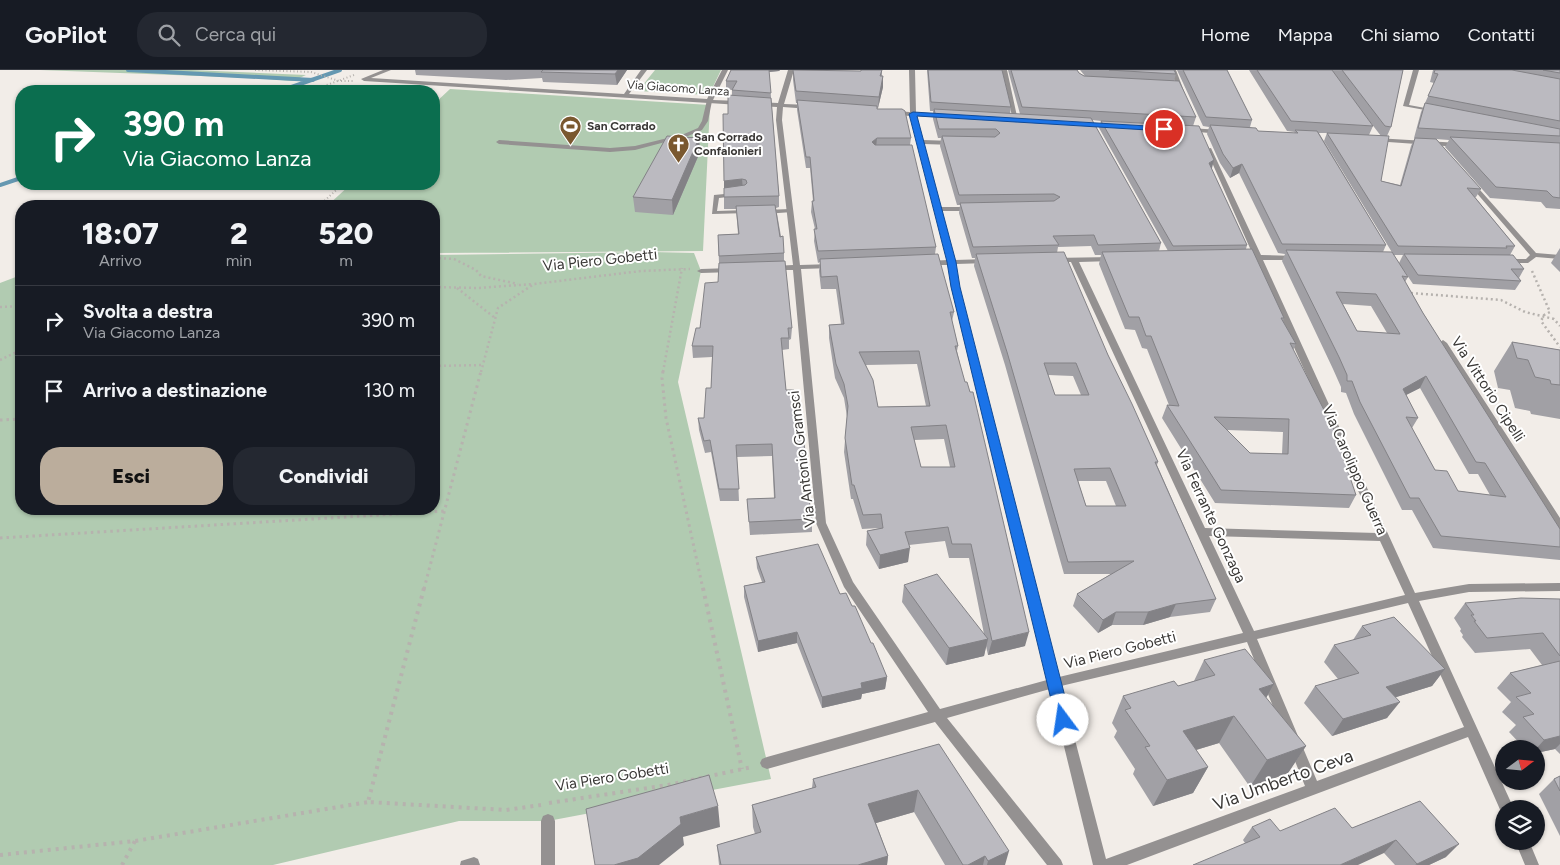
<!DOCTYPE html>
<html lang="it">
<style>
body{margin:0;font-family:Figtree,sans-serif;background:#242831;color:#f1f3f6;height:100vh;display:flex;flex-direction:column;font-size:19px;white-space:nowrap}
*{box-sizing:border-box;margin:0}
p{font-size:16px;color:#9ea1a6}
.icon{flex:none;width:28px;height:28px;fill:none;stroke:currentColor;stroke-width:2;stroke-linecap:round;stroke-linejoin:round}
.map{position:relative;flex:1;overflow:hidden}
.sheet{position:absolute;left:15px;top:130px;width:425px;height:315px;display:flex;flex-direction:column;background:#171b24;border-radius:20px;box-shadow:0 1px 4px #0004}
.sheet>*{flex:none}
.top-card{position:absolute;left:15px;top:15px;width:425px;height:105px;border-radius:20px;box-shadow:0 1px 4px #0004;background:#0b6e4f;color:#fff;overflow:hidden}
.needle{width:32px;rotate:74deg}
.controls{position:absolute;left:1495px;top:670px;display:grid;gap:10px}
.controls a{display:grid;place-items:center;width:50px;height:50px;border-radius:50%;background:#171b24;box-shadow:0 1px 4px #0004;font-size:25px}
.pin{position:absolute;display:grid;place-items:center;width:42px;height:42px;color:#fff;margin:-21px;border:2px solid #fff;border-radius:50%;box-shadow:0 1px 5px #0007}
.me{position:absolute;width:55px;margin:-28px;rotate:346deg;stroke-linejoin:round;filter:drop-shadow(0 0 4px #0008)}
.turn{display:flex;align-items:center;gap:18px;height:105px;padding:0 25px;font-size:22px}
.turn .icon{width:65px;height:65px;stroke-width:2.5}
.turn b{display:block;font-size:35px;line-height:42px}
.eta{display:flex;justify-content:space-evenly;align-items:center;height:85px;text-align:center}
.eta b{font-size:30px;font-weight:800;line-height:35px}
.primary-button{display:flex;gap:10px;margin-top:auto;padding:10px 25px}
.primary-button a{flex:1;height:58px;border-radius:20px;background:#bbad9c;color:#111;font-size:20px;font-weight:800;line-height:58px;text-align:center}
.primary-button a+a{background:#242831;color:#f1f3f6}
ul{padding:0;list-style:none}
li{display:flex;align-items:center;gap:15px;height:70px;padding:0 25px;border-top:1px solid #363941}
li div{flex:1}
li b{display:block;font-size:19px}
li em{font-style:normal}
header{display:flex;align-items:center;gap:30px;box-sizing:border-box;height:70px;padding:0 25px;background:#171b24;border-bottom:1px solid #363941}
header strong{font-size:24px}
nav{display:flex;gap:28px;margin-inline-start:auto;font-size:18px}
.search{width:350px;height:45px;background:#242831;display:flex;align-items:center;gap:12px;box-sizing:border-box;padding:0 18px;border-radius:20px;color:#9ea1a6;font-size:19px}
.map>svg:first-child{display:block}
.green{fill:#b1cbb1}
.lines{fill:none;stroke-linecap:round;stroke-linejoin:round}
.stream{stroke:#6598b1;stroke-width:4}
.path-far3{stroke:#b6b2ae;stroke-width:2;stroke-dasharray:1 2.5;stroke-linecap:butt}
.path-far2{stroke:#b6b2ae;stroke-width:2.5;stroke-dasharray:2 3;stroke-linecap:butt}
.path-far1{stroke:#b6b2ae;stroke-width:3;stroke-dasharray:2.5 4;stroke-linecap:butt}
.path{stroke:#b6b2ae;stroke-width:4;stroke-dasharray:3 5;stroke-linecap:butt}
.lane{fill:#949191;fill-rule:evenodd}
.street{fill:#949191;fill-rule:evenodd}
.wall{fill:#a1a0a5;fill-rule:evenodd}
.shaded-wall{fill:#838286}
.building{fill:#bbbac0;stroke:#838286;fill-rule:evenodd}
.route{fill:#1a73e8;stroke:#114b97}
.labels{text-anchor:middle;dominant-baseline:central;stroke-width:4;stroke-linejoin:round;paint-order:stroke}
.far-street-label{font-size:12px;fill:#3a3836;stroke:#fff}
.far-poi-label{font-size:12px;font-weight:bold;fill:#3a3836;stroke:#fff;text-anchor:start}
.street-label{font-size:15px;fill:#3a3836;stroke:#fff}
.near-street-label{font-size:18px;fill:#3a3836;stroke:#fff}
</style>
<header>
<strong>GoPilot</strong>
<div class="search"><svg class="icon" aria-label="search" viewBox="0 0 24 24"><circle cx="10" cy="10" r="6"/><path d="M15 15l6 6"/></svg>Cerca qui</div>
<nav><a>Home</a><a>Mappa</a><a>Chi siamo</a><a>Contatti</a></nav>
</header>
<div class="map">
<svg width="1560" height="795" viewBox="0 0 1560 795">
<rect width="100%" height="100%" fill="#f2ede8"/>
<path class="green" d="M40,0H191L306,5L293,11L254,8Z
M655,0H721L709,25L638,21Z
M450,19L710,35L703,181L434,183V136H327L351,114H434V34Z
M651,182L694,183L701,201L678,312L771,709L548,751H459L273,795H0V213L21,205V439H434V185Z"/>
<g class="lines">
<path class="stream" d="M128,0L313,10
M280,21L340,0
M0,115L21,108"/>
<path class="path-far3" d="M255,0L311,2L339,11H353
M354,5L324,16L357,19
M322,133L343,114"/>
<path class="path-far2" d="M319,136L324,132
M434,188L454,189L476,200L481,206L518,214
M1532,201L1550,242L1544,245L1541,251L1560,277
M434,217L478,218L533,214
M457,218L495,248
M1411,223L1501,230L1525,242L1554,249L1560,256
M0,237L21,236
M0,290L21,280
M434,296L483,295
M481,302L498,238L534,214L641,201L690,199
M663,302L682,198"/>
<path class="path-far1" d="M663,301L662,308L666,348L703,519
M0,350L21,349
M0,468L445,441
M424,519L481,301"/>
<path class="path" d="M424,518L368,732L506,740L541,735
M703,518L742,699
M549,733L668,715L752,697
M0,785L135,771L368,732
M122,795L135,771"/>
<path class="lane" d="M707,30L712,31L708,51L702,60L688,66L635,80L610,82L499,74L496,72L499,70L610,78L635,76L684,64L698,58L702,51Z
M735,123L738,125L737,126L719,128L717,141L747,140L749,141V143L712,144L714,125Z
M790,139L792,140V142L765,144L762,142L765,140Z
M474,787L478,789L480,795H460L461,791Z"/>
<path class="street" d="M383,0H391L371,8L624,24L641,0H647L629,24L707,29L722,0H728L713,30L740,31L743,33L740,35L364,11L361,9Z
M788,0H794L784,34L810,35L813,37L810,39L783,37L782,50L800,195L833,194L837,196L833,198L801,199L826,453L853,512L940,639L1047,610L951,217L948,195H928L924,193L928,191L948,190L911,46L892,45L889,43L892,41L910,42L909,0H915L916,43L944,44L947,46L944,48L917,46L923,70L953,71L956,73L953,75L924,74L941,137H971L975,139L971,141H942L955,190L988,189L992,191L988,193L956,194L959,217L1059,607L1243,563L1071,192H1055L1051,190L1052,188L1113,187L1117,189L1113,191L1079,192L1205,458L1377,463L1255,190L1243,189L1239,187L1243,185H1253L1206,79L1211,78L1261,185L1296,186L1300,188L1296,190H1263L1415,523L1469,514L1560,513V521L1469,522L1419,531L1514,739H1504V744H1502L1468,667L1127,795H1093L1050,619L947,648L1061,790L1063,795H1047L935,652L767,699L762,697L760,693L762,689L767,687L928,642L844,517L816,453L793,200H773L769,198L773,196L793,195L776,50L777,37L759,36L756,34L759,32L778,33ZM1209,466L1380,471L1405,525L1254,561ZM1408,533L1464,657L1317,711L1257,569ZM1247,572L1305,716L1106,789L1061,616Z
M1001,0H1007L1018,51L1013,50Z
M1170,0H1176L1185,24L1180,23Z
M1413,0H1419L1409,35L1436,40V42L1403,36Z
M1189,58L1221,60L1224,62L1221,64L1187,61L1186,60Z
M1376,68L1459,73L1462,75L1459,77L1374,71L1373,70Z
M1468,111H1472L1536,183L1560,185V189L1536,187L1528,193H1502V189H1526L1530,185L1468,113Z
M731,198L735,200L734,202L701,203L697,201L701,199Z
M1443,270L1447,273L1560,448V461L1556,460L1439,273Z
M548,744L553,746L555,751V795H541V751L543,746Z
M1515,771H1529L1539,795H1525Z"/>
</g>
<path class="wall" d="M415,0H627L617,15L543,12L542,8L506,10L416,5Z
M731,0H780L779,1L769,2L779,126V137L776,138L784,183V191L792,258L791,269L789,270V279L782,280L786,320L806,388L805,400L812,449V462L750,465L747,429L774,428L772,386L737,387L739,431H720L711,382L705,383L699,360L698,348H704L711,318L712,287L693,288L692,276L700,258L718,212L719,193L718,165L738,164L736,139H724V111L728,44L732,26V20L726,19V11Z
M793,0L861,1V0H882V6H883V17L878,38L877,39L911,68L910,75L936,177L935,184L954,242L952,251L958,276L957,281L1025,576L988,585L986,576L984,586L946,595L902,532L904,515L984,564L969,488H949L945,471L909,475L908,492L879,499L866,475L867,461L880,458L862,459L853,429H851L844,382L847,347L844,328L835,308L829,268V255L841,254L836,219H821L819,201L820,192L818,193L814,171L815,159L811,142L812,131H813L810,98H806L797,40V33H796L793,10ZM917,294L926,336L878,337L866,295ZM944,369L950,397H921L914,370Z
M927,0H1002L1011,37L1010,44H1020L1008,0H1077L1079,3L1085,6L1080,0H1174L1176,4L1174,11L1196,47L1193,56L1212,98H1211L1247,175L1246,179L1284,248L1283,251L1296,274L1293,280L1356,425L1349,438L1215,433L1162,348L1167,335H1169L1147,279L1142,278L1135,260L1125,259L1099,194L1101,185H1095L1091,176L1058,177L1057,183L1108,285L1158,392L1157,395L1216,529L1210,542L1170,547L1143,555H1112L1098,563L1073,536L1077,524L1111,504H1064L1005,295L974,196L975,188H972L959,143L960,135H957L940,76L941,68H938L933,49V41H930ZM1092,50L1101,51L1099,58L1168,181H1159L1161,173ZM1048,305L1073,306L1081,325H1055ZM1227,360L1283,362L1282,384L1250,383ZM1078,411H1106L1116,436H1086Z
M1177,0H1227L1252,50L1250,57L1258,61L1294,63L1295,62L1287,61L1249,0H1403L1391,57L1387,66L1381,111L1400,115L1411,76L1415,68H1414L1421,42L1434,13L1430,12L1433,0H1560V139L1546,138L1541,132L1490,128L1445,77L1449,70L1436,69L1481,119L1476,127H1475L1515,176L1510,185H1503L1524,199L1519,208L1521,211L1515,220L1413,214L1399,193L1403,185H1394L1408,207L1405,212L1423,243L1560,459V490L1433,478L1412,440H1402L1354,344L1346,323L1341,322V317L1333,299L1282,191L1285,184L1278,183L1239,103L1230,108L1220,93L1207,64L1209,57L1203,56ZM1364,44L1381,66L1369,65L1373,56ZM1319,63H1327L1324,71L1393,184L1383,182L1386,175ZM1343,234L1371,236L1387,263L1357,261ZM1420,318L1469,404H1478L1490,425L1458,421L1435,400L1412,358L1418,348L1406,325Z
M699,68L700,82L673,145L635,142L633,127Z
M1560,178V202L1551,193Z
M1512,272L1560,280V349L1531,344L1530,341L1515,338L1510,320L1498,318L1494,301Z
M756,487L840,524L871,573L887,607L885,619L862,624L861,629L822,638L797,573L758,582L744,527V516L762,512L757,498Z
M1560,529V684L1555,679L1536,683V679H1525L1509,662L1516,655L1502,642L1511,632L1497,618L1510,603L1542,595L1530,579L1475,583L1462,567L1463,565L1460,561L1461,559L1454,548L1465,533Z
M1362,556L1445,599L1432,616L1396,627L1387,648L1332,666L1304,633L1315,616L1338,609L1324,592L1334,575L1353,570Z
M1204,590L1274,614L1266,628L1306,676L1288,703L1250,717L1219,673L1196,680L1208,697L1193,723L1153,736L1133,704L1135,699L1114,667L1117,661L1112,653L1123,626L1178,616L1194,611Z
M939,674L1005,795H945L914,742L876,753L888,786L887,795H719L717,775L755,764L753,757L752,735L812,718L813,709Z
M1560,706V766L1539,724L1554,709Z
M1420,731L1446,787L1429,795H1395L1384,783L1245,773L1243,770L1252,757L1280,761L1352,758Z"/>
<path class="shaded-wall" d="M618,0H627L617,15L615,4Z
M768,0H780L779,1L768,2Z
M883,6V17L878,38L879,27Z
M699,68L700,82L673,145L672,130Z
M877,68L876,78L872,72Z
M1214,90L1212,98L1206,101L1209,93Z
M1242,94L1239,103L1230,108L1233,98Z
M742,109L743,120L724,122V111Z
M1426,306L1420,318L1396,330L1403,319Z
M910,478L908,492L879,499L880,485Z
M1176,534L1170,547L1143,555L1148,542Z
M1116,542L1112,555L1098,563L1103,550Z
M797,562V573L758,582V571Z
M1029,562L1025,576L988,585L992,571Z
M988,569L984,586L946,595L949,578Z
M1445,599L1432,616L1374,634L1386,617Z
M887,607L885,619L862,624L861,629L822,638V627L861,613Z
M1274,614L1258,642L1259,619Z
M1400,632L1387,648L1332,666L1343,649Z
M1234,646L1219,673L1169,688L1183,661Z
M1560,666V674L1555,679L1536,683V679L1544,670Z
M1306,676L1288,703L1250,717L1267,690Z
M1208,697L1193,723L1153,736L1167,710Z
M918,720L914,742L866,756L868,734Z
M718,736L720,757L683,767L684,775L659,795H614L680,747Z
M1396,770L1384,783L1358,795H1340Z
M1459,774L1446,787L1429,795H1415L1417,794Z
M1009,781L1005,795H987L988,791Z
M888,786L887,795H858Z
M985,786L983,795H968Z"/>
<path class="building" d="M543,0H618L615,4L541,2Z
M731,0H769L771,23L732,20L737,11H726Z
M793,0L861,1V0H882L880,6H883L879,27L796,21Z
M928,0H1002L1011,37L931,32Z
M1011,0H1077L1079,3L1084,6L1179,11L1196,47L1022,37Z
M1109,0H1174L1176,4Z
M1183,0H1227L1252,50L1206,47Z
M1257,0H1332L1373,56L1291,51Z
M1342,0H1403L1391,57L1385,56Z
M1435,0H1512L1560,9V51L1428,26L1438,4L1434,3Z
M1543,0H1560V3Z
M728,25L771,28L779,126L724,127V118L745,115L747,113L746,110L742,109L724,111L723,44H728Z
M797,30L877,36V39H902L905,41L911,68H877L872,72L875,75H912L936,177L818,181L814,159H817L812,131H814L810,87H806Z
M1425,33L1560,59V66L1418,58Z
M934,39L1091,48L1161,173L1098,175L1094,165L1053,166L1059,175L973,177L960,133L1054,131L1060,127L1054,124L959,125L942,66L995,67L1000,63L996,59H939Z
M1101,51L1199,56L1214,90L1209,93L1247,175L1173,176Z
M1210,55L1256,58L1258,61L1298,63L1295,60L1317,61L1386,175L1282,174L1242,94L1233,98L1223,84Z
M1327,63L1389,66L1381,111L1401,116L1415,68L1436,69L1481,119L1467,118L1515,176H1506L1507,178L1398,176Z
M667,66L699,68L672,130L633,127Z
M1450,67L1560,73V128L1553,127L1547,121L1496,117Z
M775,135L780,167L783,166L784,183L719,186L718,165L739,164L736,136Z
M1252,179L1284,248H1281L1296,274L1290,273L1324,340H1327L1356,425L1221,420L1167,335L1179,336L1151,266H1146L1139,247H1129L1102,182ZM1214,347L1289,349L1288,384L1250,383Z
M1286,180L1392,182L1408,207L1402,206L1423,243L1560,459V477L1441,466L1419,428H1410L1360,332L1352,311H1347V305L1339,287ZM1336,222L1376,224L1400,264L1357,261ZM1426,306L1476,392L1485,393L1506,427L1458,421L1447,401L1435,400L1406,347L1418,348L1403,319Z
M1064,182L1108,285L1132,334L1158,392H1155L1216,529L1176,534L1148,542H1116L1103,550L1077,524L1134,491L1068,492L1007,282L976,184ZM1044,293H1076L1089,325H1055ZM1110,398L1126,436H1086L1074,399Z
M938,184L954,242H950L958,276H955L965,312H967L970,322H973L1029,562L992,571L971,474H952L948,457L905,462L910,478L880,485L867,461L883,458L881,444L863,445L854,415H852L845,368L848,336L844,314L836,294L829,255L844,254L837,206L821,207L820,189ZM919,281L930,336L878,337L873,310L859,282ZM946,355L955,397H921L911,357Z
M1404,184L1513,185L1524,199H1511L1521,211L1418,205Z
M785,191L792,258H788L789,268H781L786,320H794L799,352H801L806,388H803L812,449L749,452L747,429L775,428L772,374L736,375L739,419H719L710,370L704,371L698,348H704L706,318H711L713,276H692L696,258H700L705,213L718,212L719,193Z
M1512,272L1560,280V315L1551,314L1550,310L1535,307L1528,290L1517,288Z
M818,474L840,524L846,523L852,536H855L871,573H873L887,607L861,613L862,618L822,627L797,562L758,571L744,516L765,512L756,487Z
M937,504L988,569L949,578L904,515Z
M1521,528L1560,529V586L1543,563L1487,568L1474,551H1476L1471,545H1474L1465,533Z
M1394,547L1445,599L1386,617L1400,632L1343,649L1315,616L1359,603L1334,575L1371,565L1362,556Z
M1245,579L1274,614L1259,619L1306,676L1267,690L1234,646L1183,661L1208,697L1167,710L1145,677L1150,676L1125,640L1131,638L1123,626L1174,611L1178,616L1215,605L1204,590Z
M1560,591V666L1544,670L1523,647L1534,644L1516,627L1531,623L1510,603Z
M939,674L1009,781L988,791L985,786L968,795H963L918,720L868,734L888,786L858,795H721L717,775L761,762L752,735L816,717L813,709Z
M709,705L718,736L680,747L681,754L638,788L614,795H595L586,739Z
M1560,706V721L1554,709Z
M1420,731L1459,774L1417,794L1396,770L1340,795H1193L1260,767L1252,757L1270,749L1280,761L1335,738L1352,758Z"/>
<path class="route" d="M913,42L1164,57L1168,59L1164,61L917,46L956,192L960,217L1071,650L1069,654L1063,656L1058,654L1056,650L951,217L947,192L909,44Z"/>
<defs>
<symbol id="stadium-pin" viewBox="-11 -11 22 30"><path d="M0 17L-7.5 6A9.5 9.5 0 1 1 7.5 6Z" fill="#7a582f" stroke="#fff"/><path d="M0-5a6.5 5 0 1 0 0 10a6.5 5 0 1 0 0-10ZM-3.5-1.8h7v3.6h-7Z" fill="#fff"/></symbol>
<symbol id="church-pin" viewBox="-11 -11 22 30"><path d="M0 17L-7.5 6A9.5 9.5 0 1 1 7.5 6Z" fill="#7a582f" stroke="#fff"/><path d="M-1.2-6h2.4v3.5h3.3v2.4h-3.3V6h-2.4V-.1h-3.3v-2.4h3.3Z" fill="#fff"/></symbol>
</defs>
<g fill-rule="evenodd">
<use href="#stadium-pin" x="558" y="44" width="25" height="34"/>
<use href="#church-pin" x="666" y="62" width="25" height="34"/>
</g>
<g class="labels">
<g class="far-street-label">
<text transform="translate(678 18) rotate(4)">Via Giacomo Lanza</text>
</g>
<g class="far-poi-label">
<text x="587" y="56">San Corrado</text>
<text x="694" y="67">San Corrado<tspan x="694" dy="14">Confalonieri</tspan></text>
</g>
<g class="street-label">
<text transform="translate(600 190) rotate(-6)">Via Piero Gobetti</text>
<text transform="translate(1488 319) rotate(57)">Via Vittorio Cipelli</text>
<text transform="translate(802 389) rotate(-97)">Via Antonio Gramsci</text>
<text transform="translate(1355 400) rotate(66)">Via Carolippo Guerra</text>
<text transform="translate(1211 446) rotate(65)">Via Ferrante Gonzaga</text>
<text transform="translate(1120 580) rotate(-14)">Via Piero Gobetti</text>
<text transform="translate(612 707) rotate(-9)">Via Piero Gobetti</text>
</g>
<g class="near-street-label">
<text transform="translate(1283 710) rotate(-20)">Via Umberto Ceva</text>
</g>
</g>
</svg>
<div class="controls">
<a><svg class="needle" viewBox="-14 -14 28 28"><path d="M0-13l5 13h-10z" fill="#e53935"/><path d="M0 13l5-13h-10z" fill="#9ea1a6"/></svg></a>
<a><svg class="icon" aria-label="layers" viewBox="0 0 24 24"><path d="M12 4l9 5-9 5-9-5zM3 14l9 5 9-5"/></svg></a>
</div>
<div class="pin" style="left:1164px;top:59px;background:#d93025"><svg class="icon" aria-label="arrive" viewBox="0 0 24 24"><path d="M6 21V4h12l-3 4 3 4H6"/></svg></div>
<svg class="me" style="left:1063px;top:650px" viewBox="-20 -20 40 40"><circle r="19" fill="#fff"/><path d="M0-13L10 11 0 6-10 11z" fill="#1a73e8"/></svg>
<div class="top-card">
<div class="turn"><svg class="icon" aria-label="right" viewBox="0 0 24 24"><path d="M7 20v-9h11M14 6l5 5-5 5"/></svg><div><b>390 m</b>Via Giacomo Lanza</div></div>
</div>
<section class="sheet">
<div class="eta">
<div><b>18:07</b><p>Arrivo</p></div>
<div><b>2</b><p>min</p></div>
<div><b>520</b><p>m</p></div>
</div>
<ul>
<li><svg class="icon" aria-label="right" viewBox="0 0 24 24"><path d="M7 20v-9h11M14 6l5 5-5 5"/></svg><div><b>Svolta a destra</b><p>Via Giacomo Lanza</p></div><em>390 m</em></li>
<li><svg class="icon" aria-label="arrive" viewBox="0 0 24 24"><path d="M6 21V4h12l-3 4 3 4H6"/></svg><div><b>Arrivo a destinazione</b></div><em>130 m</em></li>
</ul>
<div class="primary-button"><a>Esci</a><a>Condividi</a></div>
</section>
</div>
